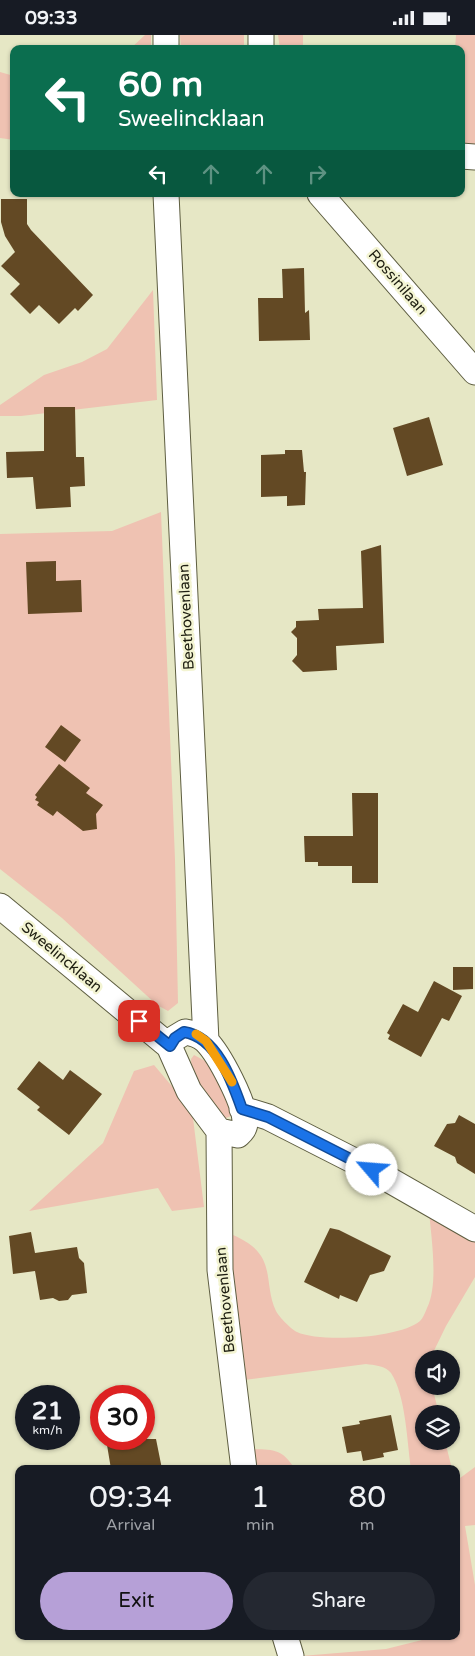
<!DOCTYPE html>
<style>
body{margin:0;font-family:"Varela Round",sans-serif;background:#242831;color:#f1f3f6;height:100vh;display:flex;flex-direction:column;font-size:19px;white-space:nowrap}
*{box-sizing:border-box;margin:0}
p{font-size:16px;color:#9ea1a6}
.icon{flex:none;width:28px;height:28px;fill:none;stroke:currentColor;stroke-width:2;stroke-linecap:round;stroke-linejoin:round}
.map{position:relative;flex:1;overflow:hidden}
.details{position:absolute;left:15px;top:1430px;width:445px;height:175px;display:flex;flex-direction:column;background:#171b24;border-radius:10px;box-shadow:0 1px 4px #0004}
.details>*{flex:none}
.banner{position:absolute;left:10px;top:10px;width:455px;height:152px;border-radius:10px;box-shadow:0 1px 4px #0004;background:#0b6e4f;color:#fff;overflow:hidden}
.tools{position:absolute;left:415px;top:1315px;display:grid;gap:10px}
.tools a{display:grid;place-items:center;width:45px;height:45px;border-radius:50%;background:#171b24;box-shadow:0 1px 4px #0004;font-size:25px}
.speed{position:absolute;left:15px;top:1350px;display:flex;gap:10px;font-size:25px;font-weight:700;text-align:center}
.speed>*{display:grid;place-content:center;width:65px;height:65px;border-radius:50%;background:#171b24;box-shadow:0 1px 4px #0004;line-height:1}
.speed small{font-size:12px;font-weight:400}
.speed .limit{border:8px solid #d22;background:#fff;color:#111}
.pin{position:absolute;display:grid;place-items:center;width:42px;height:42px;color:#fff;margin:-21px;border-radius:10px;box-shadow:0 2px 8px #0006}
.me{position:absolute;width:55px;margin:-28px;rotate:297deg;stroke-linejoin:round;filter:drop-shadow(0 0 4px #0008)}
.turn{display:flex;align-items:center;gap:18px;height:105px;padding:0 25px;font-size:22px}
.turn .icon{width:65px;height:65px;stroke-width:2.5}
.turn b{display:block;font-size:35px;line-height:42px}
.lanes{display:flex;align-items:center;height:48px;padding:0 25px;background:#0003;justify-content:center;gap:25px;direction:ltr}
.lanes .off{opacity:.35}
.eta{display:flex;justify-content:space-evenly;align-items:center;height:85px;text-align:center}
.eta b{font-size:30px;font-weight:600;line-height:35px}
.action{display:flex;gap:10px;margin-top:auto;padding:10px 25px}
.action a{flex:1;height:58px;border-radius:30px;background:#b6a0d7;color:#111;font-size:20px;font-weight:600;line-height:58px;text-align:center}
.action a+a{background:#242831;color:#f1f3f6}
.status{display:flex;justify-content:space-between;align-items:center;height:35px;padding:0 25px;background:#171b24;direction:ltr}
.status svg{height:14px;fill:currentColor}
.map>svg:first-child{display:block}
.green{fill:#efc2b2}
.building{fill:#634924}
.lines{fill:none;stroke-linecap:round;stroke-linejoin:round}
.minor-casing{stroke:#5e5e41;stroke-width:27}
.minor{stroke:#fff;stroke-width:25}
.route-casing{stroke:#114b97;stroke-width:12}
.route{stroke:#1a73e8;stroke-width:9}
.slow{stroke:#f59e0b;stroke-width:9}
.labels{text-anchor:middle;dominant-baseline:central;stroke-width:5;stroke-linejoin:round;paint-order:stroke}
.street-label{font-size:15px;fill:#1e1e11;stroke:#f3f4d2}
</style>
<div class="status"><b>09:33</b><svg viewBox="0 0 49 12"><path d="M0 12V9h3v3zM5 12V6h3v6zM10 12V3h3v9zM15 12V0h3v12zM26 1h20v11H26zM47 4h2v5h-2z"/></svg></div>
<div class="map">
<svg width="475" height="1621" viewBox="0 0 475 1621">
<rect width="100%" height="100%" fill="#e6e7c5"/>
<path class="green" d="M145,0H151V14H130Z
M180,0H244V14H181Z
M278,0H303V14H280Z
M456,0H475V114H461V14H455Z
M0,37L14,41V105L0,103Z
M153,255L157,365L21,381H0V370L44,340L82,327L107,314Z
M161,477L175,824L178,968L168,976L157,970L62,883L0,834V499L112,496Z
M194,1020L209,1028L233,1078L231,1081L226,1083C210,1076 191,1040 191,1024Z
M154,1030L192,1075L204,1172L172,1176L158,1153L29,1176L103,1108L134,1036Z
M429,1175L475,1205V1242L446,1291L430,1324H424V1351H432L439,1379H424V1406H445L452,1434H411C407,1407 406,1361 391,1338C386,1331 374,1330 366,1329L244,1345L228,1199C236,1200 241,1204 248,1208C275,1226 264,1251 276,1276C279,1282 292,1295 297,1297C320,1308 401,1303 420,1286C423,1283 425,1278 427,1273C439,1249 431,1202 429,1175Z
M253,1414C275,1415 282,1414 295,1434H257Z
M475,1432V1490L465,1491L475,1550V1621H301L386,1614L438,1601H456V1442L460,1443Z"/>
<path class="building" d="M1,164H27V189L31,195L93,260L78,276L75,273L59,289L39,270L30,279L10,259L20,249L1,231L15,217L5,201L1,187Z
M304,233L305,278L309,275L310,305L259,306L258,263H283L282,234Z
M44,372H75L76,422H84L85,451L70,452L71,472L36,474L33,442L7,443L6,417L44,416Z
M429,382L443,430L407,441L393,393Z
M285,415H302L304,437H306L305,470L287,471V461L261,462V420L285,419Z
M381,510L384,608L336,611L337,635L303,637L292,626L297,620V603L291,597L296,592V586L319,585L318,574L363,573L361,516Z
M56,526V546L81,545L82,577L28,579L26,527Z
M61,690L81,705L65,727L45,712Z
M59,729L90,753L86,758L103,770L96,779L97,794L83,796L57,776L53,781L37,770L39,767L35,765L37,762L35,760Z
M352,758H378V848H352V831H318V827H305L304,801H353Z
M453,932H473V954L453,955Z
M434,946L462,961L449,986L442,983L421,1022L388,1004L390,1000L387,998L403,969L418,977Z
M39,1026L63,1045L70,1035L102,1059L69,1100L37,1075L40,1072L17,1054Z
M459,1080L475,1089V1139L457,1128L455,1122L434,1111L447,1089L455,1088Z
M330,1193L339,1195L391,1221L384,1236L370,1240L357,1267L340,1260L339,1264L304,1247Z
M31,1197L35,1218L77,1212L79,1223L84,1228L87,1258L72,1260L68,1265L59,1266L53,1263L40,1265L35,1236L13,1239L9,1201Z
M391,1380L398,1415L383,1418L384,1422L363,1426L361,1416L347,1418L342,1392L360,1389L359,1386Z
M106,1404H156L162,1434H111Z"/>
<g class="lines">
<defs>
<path id="minor" d="M166,14V0
M261,14V0
M461,121L475,122
M166,159L206,1006
M320,159L475,337
M0,871L169,1011
M185,997C193,998 200,1000 206,1006C219,1019 245,1068 245,1087C245,1093 242,1096 238,1100L219,1096L189,1056L169,1011L175,1003Z
M242,1074L268,1082L372,1135L475,1194
M219,1096L220,1235L244,1434
M285,1601L291,1621"/>
</defs>
<use href="#minor" class="minor-casing"/>
<use href="#minor" class="minor"/>
</g>
<g class="lines">
<defs>
<path id="route" d="M139,986L170,1011L175,1003L184,997C217,1002 232,1046 242,1074L268,1082L372,1135"/>
</defs>
<use href="#route" class="route-casing"/>
<use href="#route" class="route"/>
<path class="slow" d="M196,999L206,1006L232,1047"/>
</g>
<g class="labels">
<g class="street-label">
<text transform="translate(398 247) rotate(49)">Rossinilaan</text>
<text transform="translate(186 582) rotate(-93)">Beethovenlaan</text>
<text transform="translate(62 922) rotate(40)">Sweelincklaan</text>
<text transform="translate(225 1265) rotate(-95)">Beethovenlaan</text>
</g>
</g>
</svg>
<div class="tools">
<a><svg class="icon" aria-label="sound" viewBox="0 0 24 24"><path d="M4 9h4l5-4v14l-5-4H4zM17 9q2 3 0 6"/></svg></a>
<a><svg class="icon" aria-label="layers" viewBox="0 0 24 24"><path d="M12 4l9 5-9 5-9-5zM3 14l9 5 9-5"/></svg></a>
</div>
<div class="speed"><div>21<small>km/h</small></div><div class="limit">30</div></div>
<div class="pin" style="left:139px;top:986px;background:#d93025"><svg class="icon" aria-label="arrive" viewBox="0 0 24 24"><path d="M6 21V4h12l-3 4 3 4H6"/></svg></div>
<svg class="me" style="left:372px;top:1135px" viewBox="-20 -20 40 40"><circle r="19" fill="#fff"/><path d="M0-13L10 11 0 6-10 11z" fill="#1a73e8"/></svg>
<div class="banner">
<div class="turn"><svg class="icon" aria-label="left" viewBox="0 0 24 24"><path d="M17 20v-9H6M10 6l-5 5 5 5"/></svg><div><b>60 m</b>Sweelincklaan</div></div>
<div class="lanes"><svg class="icon" aria-label="left" viewBox="0 0 24 24"><path d="M17 20v-9H6M10 6l-5 5 5 5"/></svg><svg class="icon off" aria-label="ahead" viewBox="0 0 24 24"><path d="M12 20V5M6 11l6-6 6 6"/></svg><svg class="icon off" aria-label="ahead" viewBox="0 0 24 24"><path d="M12 20V5M6 11l6-6 6 6"/></svg><svg class="icon off" aria-label="right" viewBox="0 0 24 24"><path d="M7 20v-9h11M14 6l5 5-5 5"/></svg></div>
</div>
<section class="details">
<div class="eta">
<div><b>09:34</b><p>Arrival</p></div>
<div><b>1</b><p>min</p></div>
<div><b>80</b><p>m</p></div>
</div>
<div class="action"><a>Exit</a><a>Share</a></div>
</section>
</div>
